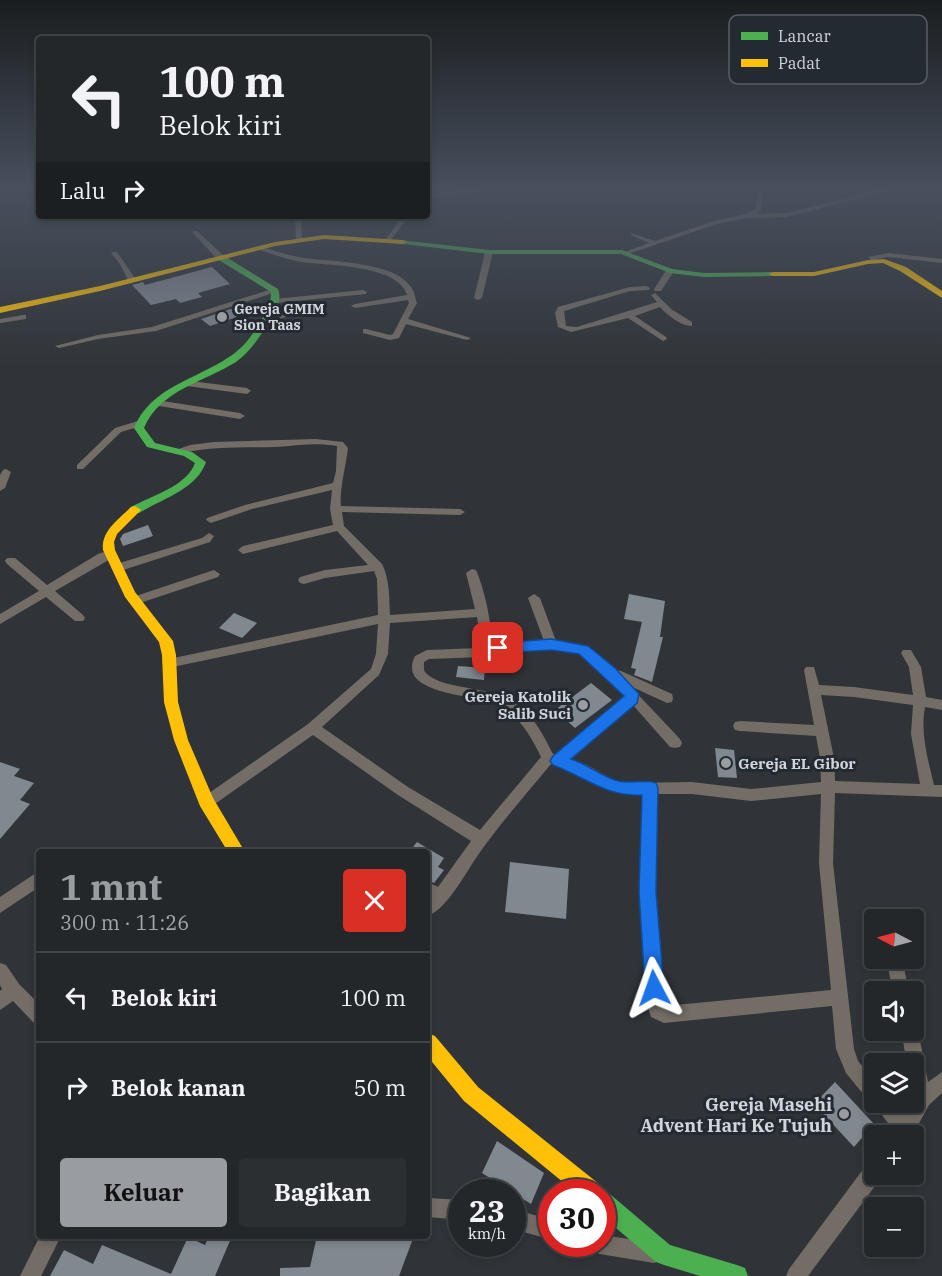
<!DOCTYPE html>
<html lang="id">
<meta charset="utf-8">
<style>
body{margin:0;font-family:"IBM Plex Serif",serif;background:#2c2f32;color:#f1f3f6;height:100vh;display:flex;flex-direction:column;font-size:22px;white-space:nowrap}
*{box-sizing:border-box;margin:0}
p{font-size:20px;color:#a3a5a8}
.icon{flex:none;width:33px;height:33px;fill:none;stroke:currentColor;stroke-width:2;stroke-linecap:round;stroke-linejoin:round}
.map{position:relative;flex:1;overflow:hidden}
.panel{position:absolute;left:36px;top:849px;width:394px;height:390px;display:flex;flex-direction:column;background:#24272a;border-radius:6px;box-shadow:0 3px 9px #0003,0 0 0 2px #414447}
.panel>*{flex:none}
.guide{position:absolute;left:36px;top:36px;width:394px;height:183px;border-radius:6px;box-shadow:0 3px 9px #0003,0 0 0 2px #414447;background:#24272a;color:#f1f3f6;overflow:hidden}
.needle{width:39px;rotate:276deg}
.buttons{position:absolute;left:864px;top:909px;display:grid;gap:12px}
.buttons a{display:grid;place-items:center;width:60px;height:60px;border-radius:6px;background:#24272a;box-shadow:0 3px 9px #0003,0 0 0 2px #414447;font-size:30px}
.speed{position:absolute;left:448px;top:1179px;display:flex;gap:12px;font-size:30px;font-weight:700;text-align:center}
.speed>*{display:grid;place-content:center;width:78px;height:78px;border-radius:50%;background:#24272a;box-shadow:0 3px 9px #0003,0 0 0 2px #414447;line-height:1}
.speed small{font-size:15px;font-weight:400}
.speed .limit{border:9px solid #d22;background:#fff;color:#111}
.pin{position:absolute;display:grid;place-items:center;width:51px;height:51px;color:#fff;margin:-26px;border-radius:12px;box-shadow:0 3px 9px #0006}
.me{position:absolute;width:66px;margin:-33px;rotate:356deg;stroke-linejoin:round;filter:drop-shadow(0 0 4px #0008)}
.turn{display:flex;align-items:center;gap:21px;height:126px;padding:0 24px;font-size:27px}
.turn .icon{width:78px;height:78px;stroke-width:2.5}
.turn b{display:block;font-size:42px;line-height:51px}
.then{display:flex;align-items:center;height:57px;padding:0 24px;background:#0003;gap:12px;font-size:22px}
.round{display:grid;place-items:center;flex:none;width:63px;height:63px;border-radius:6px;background:#2c2f32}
.head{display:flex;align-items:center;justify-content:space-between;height:102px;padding:0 24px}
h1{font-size:36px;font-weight:700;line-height:45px;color:#999da1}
.action{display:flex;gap:12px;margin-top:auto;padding:12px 24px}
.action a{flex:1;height:69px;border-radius:6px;background:#999da1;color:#111;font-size:24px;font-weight:700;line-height:69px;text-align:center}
.action a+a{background:#2c2f32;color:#f1f3f6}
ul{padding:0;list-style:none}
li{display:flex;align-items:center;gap:18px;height:90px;padding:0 24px;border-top:2px solid #414447}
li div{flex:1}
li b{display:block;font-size:22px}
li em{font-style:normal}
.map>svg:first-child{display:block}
.building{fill:#808890}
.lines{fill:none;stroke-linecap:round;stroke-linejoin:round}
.street{fill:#746d65;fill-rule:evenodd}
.fast{fill:#4caf50;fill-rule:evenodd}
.slow{fill:#ffc107;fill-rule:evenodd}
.route{fill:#1a73e8;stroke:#114b97;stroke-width:1.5}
.poi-dot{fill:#999da1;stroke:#232a31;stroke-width:2}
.labels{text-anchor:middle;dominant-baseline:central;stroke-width:6;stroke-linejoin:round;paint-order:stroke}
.far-poi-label{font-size:14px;font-weight:bold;fill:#d1d5da;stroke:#232a31;text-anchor:start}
.poi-label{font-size:15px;font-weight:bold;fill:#d1d5da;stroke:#232a31;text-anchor:end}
.near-poi-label{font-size:18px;font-weight:bold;fill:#d1d5da;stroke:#232a31;text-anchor:end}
.key{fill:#232a31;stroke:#575d64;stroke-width:1.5}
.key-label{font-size:16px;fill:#d1d5da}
</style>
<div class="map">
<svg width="942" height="1276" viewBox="0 0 942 1276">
<rect width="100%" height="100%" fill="#303438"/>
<path class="building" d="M212,267L230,284L198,293L202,297L180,303L176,299L151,305L132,285L143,282L145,285Z
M234,308L243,315L210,326L201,319Z
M148,525L153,536L123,546L120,539L123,534Z
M629,594L665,601L660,637H663L652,682L634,675L636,669L631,668L642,622L624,619Z
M234,613L257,623L242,638L219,628Z
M458,666L485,668L484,680L456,677Z
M591,683L612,700L575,728L555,710Z
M715,748L734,750L737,778L718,777Z
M0,762L20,769L14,776L34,783L20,800L30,804L0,839Z
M417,842L444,858L438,867L444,870L434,883L428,880V852H409Z
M510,862L569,869L566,919L505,912Z
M835,1082L874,1124L854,1147L814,1104Z
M497,1141L544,1173L531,1204L482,1173Z
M209,1236H232L215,1276H50L64,1250L93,1264L102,1245L171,1274L188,1237L205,1245Z
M317,1236H414L399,1276H280V1268L310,1267Z"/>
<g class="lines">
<path class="street" d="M468,190H491L428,198V194Z
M758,190H764L761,210L756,214L787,213L880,190H891L787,217L748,218L717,224L628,254L622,253L649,243L631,235V233L655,241L714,221L746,214L755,209Z
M295,216H301L302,240L299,242L296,240Z
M403,216H409L390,241H386L385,240Z
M193,231H197L223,255V259H217L193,233Z
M259,246C274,250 289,256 304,258C332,262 398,261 413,290C415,294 415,298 417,303L408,319L471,338L467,340L406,324L399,338L390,340L363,333V329H366L390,335L393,334L409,303L408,300L355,308L351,306L355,304L407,295C398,264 328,266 301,262C286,259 271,254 257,249L256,248Z
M489,250L493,252L482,298L478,300L474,298L485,252Z
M113,252H117L136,280L135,282H129L120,264L111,253Z
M888,253L942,259V263L888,257L877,259L879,261L875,263L868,257Z
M667,269L674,271L661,291H655L654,289Z
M646,286L650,288L649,290L630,291L564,311L566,326L577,327L657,302L651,295L655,293L671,309L692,322V326C681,326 667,315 660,307L635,316L666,337L667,339L663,341L628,318L571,332L558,327L555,313L558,307L630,287Z
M272,289L279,291L156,331L98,339L59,348L55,346L98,335L152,327Z
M363,290L367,292L366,294L275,303L271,301L275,299Z
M306,306H309V310L266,323L262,321Z
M23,315H26V319L0,323V319Z
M190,381L247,388L251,391L247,394L187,386L186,384Z
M156,400L240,413L245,416L240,419L153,405V401Z
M138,421L143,424L141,426L121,432L83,469H77V465L115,428Z
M316,439L343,442L348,448C346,465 339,492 341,506L460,509L465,512L460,515L342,512L344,526L382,564C390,580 389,597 390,615L475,609L466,573L472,569L476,570C484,588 493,626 491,645L544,641L528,598L534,594L540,598L556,641L587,647L615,670L621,671L672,694L673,698L672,702L667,703L630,686L680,739L682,743L680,747L675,748L670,747L632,704L569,759L587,765L615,781L627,783L692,782L751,789L821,782L820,758L816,736L740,731L735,730L733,726L735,722L740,721L814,725L804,670L806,667H814L819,685L854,687L913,695L909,667L901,653L903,650H911L921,667L926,697L942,700V710L925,707C920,733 928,760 934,785H942V797L835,793L833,863L854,1049L858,1061L874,1081V1102H894L904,1114L911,1102H914V1064H907L901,1030H914V1023L918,1030L928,1082L942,1072V1093L929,1105L912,1136H892L894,1131L873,1103L868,1100L846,1073L836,1049L832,1006L664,1023L651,1017L649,1011L640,892L643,795C611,795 605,787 579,774C570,770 560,767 551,764C528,792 504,819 483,848C469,866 449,908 428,916V882L438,887L471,841L398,795L313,735L212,806L207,808L202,806L200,802L202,798L308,724L371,669L376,654L378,624L168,668L164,666L162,663L164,660L378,615L377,579L374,571L325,578L304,584L300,583L298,580L300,577L325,570L368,565L337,531L243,554L238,550L243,546L333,525L330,509L332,490L252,509L211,523L206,520L207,518L245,505L333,483L336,471L337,446C316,442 296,446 276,447C242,448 211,446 178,454L173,451L190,445L214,442ZM477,617L480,637L479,648L427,650L415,656C395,696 480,694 501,706C520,717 532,738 541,757L480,830L408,787L322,727L379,675L388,654L390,623ZM551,649L580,654L606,675L624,696L556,755L553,754C543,734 531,711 511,700C489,687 442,689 427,674C423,671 424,667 424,662L429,659L484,657L489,654ZM821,695L854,697L913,705L911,734L920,784L835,781L834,758ZM657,794H692L751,801L821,794L819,863L831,990L665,1006L656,892Z
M6,469L11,472L5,488L0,491V475L3,470Z
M209,533L214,536L210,542L117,572L111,568L113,565L202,538Z
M110,550L115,554L114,557L55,591L83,615L85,618L83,621H75L46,597L0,624V614L39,591L7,564L5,561L7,558H15L47,585L98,554Z
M214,570L220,574L218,577L134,605L128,601L130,598Z
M39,871V887L0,913V897Z
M885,908L891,910L894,920H878L877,915L879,910Z
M886,958H902L909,992H893Z
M0,963L6,965L19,984L39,1004V1024L33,1022L13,1001L0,1010V991L2,989L0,985Z
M874,1162V1174H882L881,1178L808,1276H786L789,1269L867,1164Z
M428,1198L462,1200V1220L428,1217Z
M513,1209L552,1220V1240L513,1229Z
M603,1235L654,1243L661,1246L664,1253L661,1260L654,1263L600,1254L593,1251L590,1244H603Z
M40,1236H61L41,1276H20Z"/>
<path class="fast" d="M400,240L489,250H622L672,269L704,273L773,272L777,274L773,276L704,277L670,273L621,254H489L403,244H400Z
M217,255H223L278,289C282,300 277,310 271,319C261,335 251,351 236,362C204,382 160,390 144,428L155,443L192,452L206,462C197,489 162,499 139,513H131L129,510L131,507C151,496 187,486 195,463L184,456L147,447L134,428C151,387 195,380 229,357C243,348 252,336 260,322C266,313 271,304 271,292L217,259Z
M602,1192H603L611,1195L670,1245L737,1265L745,1268L748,1276H700L664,1265L656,1262L603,1217Z"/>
<path class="slow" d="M324,235L403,240L407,242L403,244L324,239L275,246L100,291L0,313V307L100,286L275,242Z
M884,259L906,267L942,291V298L900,271L883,263L868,264L814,276H773L769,274L773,272H814L868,260Z
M135,506L141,510L117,534L114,542L115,550L135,592L173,641L176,655L178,702L188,740L213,798L245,852H228L200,806L174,740L164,702L162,655L159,642L125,597L103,550C101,531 118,520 131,507Z
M428,1033L435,1036L478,1087L599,1184L602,1192H575L464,1101L428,1057Z"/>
</g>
<linearGradient id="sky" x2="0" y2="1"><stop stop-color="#1a1d1f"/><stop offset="0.51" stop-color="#48505e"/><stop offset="1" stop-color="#48505e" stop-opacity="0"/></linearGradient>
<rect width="942" height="369" fill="url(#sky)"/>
<path class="route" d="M551,639L588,646L615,668L639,694L637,703L571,759C587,764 602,777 618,781C631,784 644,779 656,783L658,788L656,892L664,988L661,995L654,997L648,995L645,988L639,892L642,795C606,797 585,777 553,765L550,761L553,756L624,696L579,654L551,650L498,653L492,648L498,643Z"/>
<g class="poi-dot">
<circle cx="222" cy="317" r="6"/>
<circle cx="583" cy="705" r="6"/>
<circle cx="726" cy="763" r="6"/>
<circle cx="844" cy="1114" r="6"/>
</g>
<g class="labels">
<g class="far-poi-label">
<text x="234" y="309">Gereja GMIM<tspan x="234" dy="16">Sion Taas</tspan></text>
</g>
<g class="poi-label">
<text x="571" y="696">Gereja Katolik<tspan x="571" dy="17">Salib Suci</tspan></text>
<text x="738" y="763" text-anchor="start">Gereja EL Gibor</text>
</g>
<g class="near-poi-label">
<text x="832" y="1104">Gereja Masehi<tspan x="832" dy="21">Advent Hari Ke Tujuh</tspan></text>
</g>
</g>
<rect x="729" y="15" width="198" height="69" rx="9" class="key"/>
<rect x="741" y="32" width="27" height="8" fill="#4caf50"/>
<rect x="741" y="59" width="27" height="8" fill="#ffc107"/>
<g class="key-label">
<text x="778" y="42">Lancar</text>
<text x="778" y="69">Padat</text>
</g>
</svg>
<div class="buttons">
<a><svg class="needle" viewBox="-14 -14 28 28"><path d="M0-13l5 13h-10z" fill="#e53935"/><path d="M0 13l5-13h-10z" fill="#a3a5a8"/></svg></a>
<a><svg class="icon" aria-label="sound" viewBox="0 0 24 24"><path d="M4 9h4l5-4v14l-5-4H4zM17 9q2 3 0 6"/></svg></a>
<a><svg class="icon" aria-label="layers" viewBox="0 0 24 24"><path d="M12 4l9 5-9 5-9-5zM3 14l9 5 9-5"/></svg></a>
<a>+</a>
<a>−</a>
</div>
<div class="speed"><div>23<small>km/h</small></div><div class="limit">30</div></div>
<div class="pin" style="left:498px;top:648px;background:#d93025"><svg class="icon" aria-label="arrive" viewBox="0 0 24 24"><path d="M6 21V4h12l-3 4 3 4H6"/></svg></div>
<svg class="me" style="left:654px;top:988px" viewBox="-20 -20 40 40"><path d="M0-17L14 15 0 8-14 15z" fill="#1a73e8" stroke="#fff" stroke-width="4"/></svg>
<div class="guide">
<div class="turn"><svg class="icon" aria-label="left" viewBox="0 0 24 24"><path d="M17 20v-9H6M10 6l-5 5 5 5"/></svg><div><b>100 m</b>Belok kiri</div></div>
<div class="then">Lalu<svg class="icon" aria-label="right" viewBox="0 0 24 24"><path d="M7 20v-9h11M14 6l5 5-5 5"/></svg></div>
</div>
<section class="panel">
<div class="head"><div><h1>1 mnt</h1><p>300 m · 11:26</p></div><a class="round" style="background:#d93025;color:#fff"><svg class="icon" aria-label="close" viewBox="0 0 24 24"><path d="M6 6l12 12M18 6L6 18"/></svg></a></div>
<ul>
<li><svg class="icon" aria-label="left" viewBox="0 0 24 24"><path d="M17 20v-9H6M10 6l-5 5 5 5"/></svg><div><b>Belok kiri</b></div><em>100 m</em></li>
<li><svg class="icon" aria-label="right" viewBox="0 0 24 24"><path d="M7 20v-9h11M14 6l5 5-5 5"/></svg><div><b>Belok kanan</b></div><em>50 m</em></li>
</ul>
<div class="action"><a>Keluar</a><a>Bagikan</a></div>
</section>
</div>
